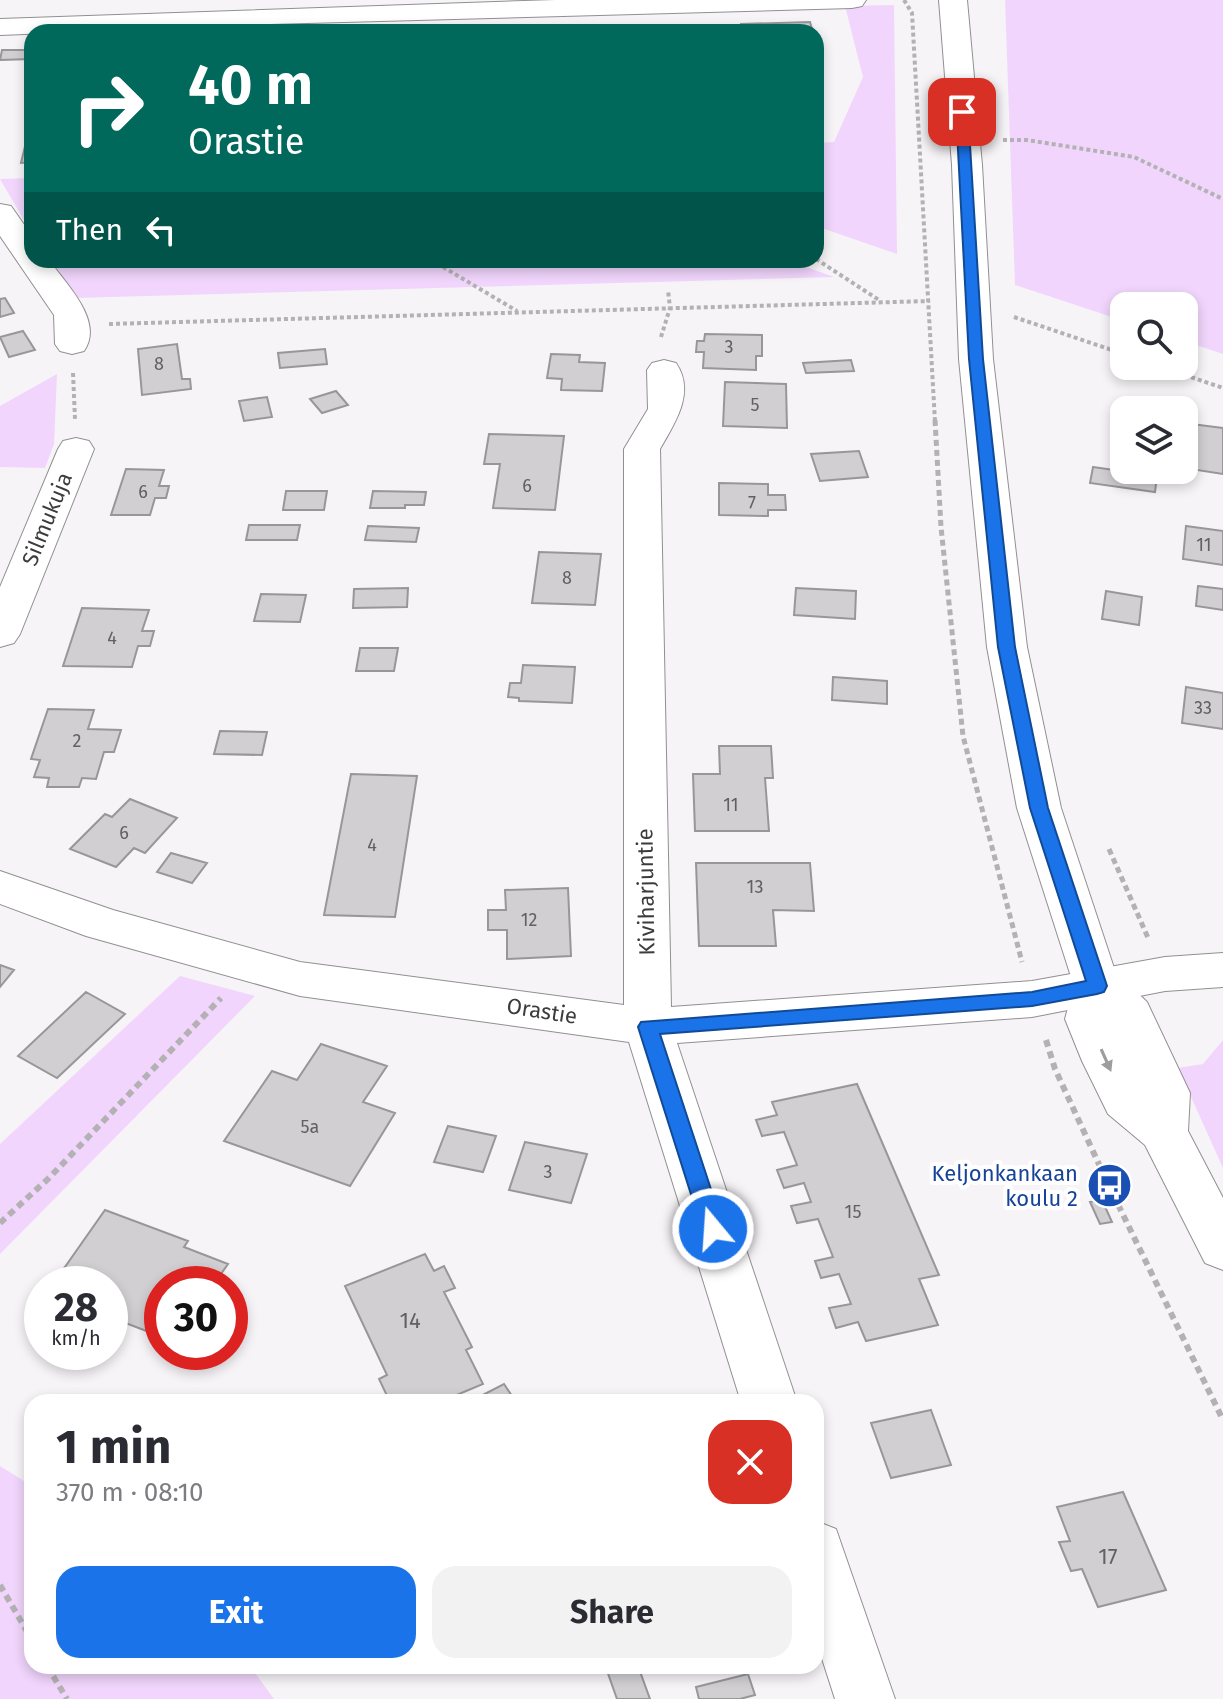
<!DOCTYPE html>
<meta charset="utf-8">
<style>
body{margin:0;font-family:"Fira Sans",sans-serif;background:#f2f2f3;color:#2b2b33;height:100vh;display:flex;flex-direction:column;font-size:30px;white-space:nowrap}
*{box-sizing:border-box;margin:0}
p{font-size:26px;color:#7c7c81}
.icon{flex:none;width:44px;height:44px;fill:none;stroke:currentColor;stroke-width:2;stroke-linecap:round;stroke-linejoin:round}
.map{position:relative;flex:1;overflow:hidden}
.side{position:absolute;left:24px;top:1394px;width:800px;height:280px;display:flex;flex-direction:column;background:#fff;border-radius:24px;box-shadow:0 4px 12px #0003}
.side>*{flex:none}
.hud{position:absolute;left:24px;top:24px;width:800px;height:244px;border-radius:24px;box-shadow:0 4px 12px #0003;background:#00695c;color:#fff;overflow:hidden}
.fabs{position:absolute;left:1110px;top:292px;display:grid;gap:16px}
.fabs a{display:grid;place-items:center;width:88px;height:88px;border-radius:16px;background:#fff;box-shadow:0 4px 12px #0003;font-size:40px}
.speed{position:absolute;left:24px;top:1266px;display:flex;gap:16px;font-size:40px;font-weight:700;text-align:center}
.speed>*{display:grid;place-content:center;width:104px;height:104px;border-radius:50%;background:#fff;box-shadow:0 4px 12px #0003;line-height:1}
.speed small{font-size:20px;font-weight:400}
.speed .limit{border:12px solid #d22;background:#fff;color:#111}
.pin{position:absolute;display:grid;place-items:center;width:68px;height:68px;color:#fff;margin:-34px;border-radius:16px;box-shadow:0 4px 12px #0006}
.me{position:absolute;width:88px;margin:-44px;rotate:342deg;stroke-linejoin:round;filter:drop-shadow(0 0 6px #0008)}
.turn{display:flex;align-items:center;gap:28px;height:168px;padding:0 32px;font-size:36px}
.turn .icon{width:104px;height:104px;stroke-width:2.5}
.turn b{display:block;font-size:56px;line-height:68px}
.then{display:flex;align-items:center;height:76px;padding:0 32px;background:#0003;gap:16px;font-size:30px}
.round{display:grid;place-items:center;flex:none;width:84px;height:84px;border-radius:24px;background:#f2f2f3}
.overview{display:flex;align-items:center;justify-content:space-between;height:136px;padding:0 32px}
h1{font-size:48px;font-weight:700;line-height:60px}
.action{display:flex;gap:16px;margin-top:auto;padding:16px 32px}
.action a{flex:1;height:92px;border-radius:24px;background:#1a73e8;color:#fff;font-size:32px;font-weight:700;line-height:92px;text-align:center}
.action a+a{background:#f2f2f3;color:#2b2b33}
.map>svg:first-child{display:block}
.green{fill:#f1d5fc}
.building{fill:#d1cfd2;stroke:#989699;stroke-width:2}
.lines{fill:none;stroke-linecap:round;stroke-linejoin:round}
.street-casing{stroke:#928f93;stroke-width:2}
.secondary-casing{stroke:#928f93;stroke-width:2}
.path-far2{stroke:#b3b1b4;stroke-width:4;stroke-dasharray:4 3;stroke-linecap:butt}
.path-far1{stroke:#b3b1b4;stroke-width:5;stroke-dasharray:6 4;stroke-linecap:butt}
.path{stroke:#b3b1b4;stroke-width:6;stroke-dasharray:7 5;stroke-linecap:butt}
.street{fill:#fff;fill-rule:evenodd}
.secondary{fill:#fff;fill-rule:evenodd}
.oneway{fill:#9e9d9e}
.route{fill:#1a73e8;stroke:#114b97;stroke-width:2}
.labels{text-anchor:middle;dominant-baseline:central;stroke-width:8;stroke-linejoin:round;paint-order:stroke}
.number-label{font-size:18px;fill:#616062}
.street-label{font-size:22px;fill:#3c3b3d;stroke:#fff}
.transit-label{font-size:22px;fill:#164399;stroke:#fff;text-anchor:end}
.near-number-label{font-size:22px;fill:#616062}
</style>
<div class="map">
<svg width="1223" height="1699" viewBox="0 0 1223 1699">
<rect width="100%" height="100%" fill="#f7f4f8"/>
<path class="green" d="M1005,0H1223V354L1184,341V306H1124V321L1015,285Z
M894,5L897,254L816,226V143L834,142L863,77L845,6Z
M32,178V234L0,179Z
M64,260H787L834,277L75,298L48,263Z
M57,374L54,444L45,468L0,467V406Z
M180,976L255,996L0,1254V1144Z
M1223,1040V1168L1178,1068L1203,1064Z
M0,1466L32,1486V1666H250L274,1699H0Z"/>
<path class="building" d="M810,22L813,32H742L741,24Z
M2,50H32V59L0,60Z
M26,142H32V162L21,163Z
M5,298L14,313L0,317V299Z
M23,331L35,350L9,357L0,337Z
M705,334L762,335V356H756V370L703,368L704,352H696L697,341H704Z
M177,344L182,379H190L191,389L142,395L138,349Z
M325,349L327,364L280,368L278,353Z
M551,354L580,355L579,362L605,363L602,391L561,390L562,379L547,378Z
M851,360L854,371L806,373L803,363Z
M725,382L786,384L787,428L723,426Z
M336,391L348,405L322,413L310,399Z
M267,397L272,417L244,421L239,401Z
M1184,423L1223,428V474L1184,468Z
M489,434L564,436L555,510L493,508L500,464H484Z
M859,451L868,477L820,481L811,454Z
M1093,467L1157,476L1155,492L1090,483Z
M126,469L164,470L159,486H169L166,498H155L150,515H111Z
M719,483L768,484V495H785L786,510H768V516L719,515Z
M286,491H327L324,510H283Z
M373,491L426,492L424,505H405V508H370Z
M249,525H300L297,540H246Z
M368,526L419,528L416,542L365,540Z
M1186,526L1223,531V565L1183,559Z
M539,552L601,554L595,605L532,603Z
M1198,586L1223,589V610L1196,606Z
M408,588L407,607L353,608L354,589Z
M796,588L856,591L855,619L794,615Z
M1106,591L1142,597L1139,625L1102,619Z
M261,594L306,595L300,622L254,621Z
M82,608L149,610L142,631H154L150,646H138L132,667L63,666Z
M360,648H398L394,671H356Z
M523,665L575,667L572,703L519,701V698L508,697L510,683H521Z
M833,677L887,681V704L832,700Z
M1186,687L1223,693V729L1182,723Z
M48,709L94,710L88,729L121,730L114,752H104L96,779L82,778L79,787H47L49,778L34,777L40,760L31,759Z
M220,731L267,732L262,755L214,754Z
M719,746H771L773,778H765L769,831H695L693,774H720Z
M351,774L417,776L395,917L324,915Z
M130,799L177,818L145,853L134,848L116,867L70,849L105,814L112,817Z
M171,853L207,863L192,883L157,872Z
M696,863H810L814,911L773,910L776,946H699Z
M568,888L571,956L507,959V930H488V910H506L505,890Z
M0,965L14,970L0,987Z
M86,992L125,1014L57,1078L18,1056Z
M321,1044L387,1066L363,1102L395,1113L350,1186L224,1141L272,1071L297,1080Z
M857,1084L939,1275L919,1279L938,1325L866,1341L858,1322L836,1328L829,1308L851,1304L839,1274L821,1278L815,1261L833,1257L818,1219L797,1223L791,1206L811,1202L804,1183L784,1188L777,1170L797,1165L784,1132L762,1136L756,1120L777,1115L772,1102Z
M448,1126L496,1136L483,1172L434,1162Z
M525,1142L587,1154L571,1203L509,1190Z
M1102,1200L1112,1222L1100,1224L1090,1202Z
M105,1210L188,1241L184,1247L228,1264L214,1284H162V1337L110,1317V1284H53Z
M425,1254L434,1271L444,1266L455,1288L444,1292L472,1347L466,1350L483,1384L440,1402H390L379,1379L387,1375L345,1286Z
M504,1384L516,1402H469Z
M931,1410L951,1465L891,1478L871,1423Z
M1123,1492L1166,1590L1098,1607L1082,1569L1071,1571L1059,1542L1070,1541L1057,1507Z
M612,1666H638L650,1699H617L606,1668Z
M748,1674L755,1695L740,1699H699L696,1687Z"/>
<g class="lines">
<defs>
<path id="street" d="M555,0H866L862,6L852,8L270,24L0,35V19Z
M0,204L11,206L32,236V260H49C65,283 105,321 84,351L72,354L60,351L55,344L54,315L0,236Z
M664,360L676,363C696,392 675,423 660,449L671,1007L1032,981L1165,957L1223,953V987L1165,991L1032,1017L677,1043L797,1402H741L629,1042L300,996L86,936L0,904V871L113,910L300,962L624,1005V449L648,409L647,370L652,363Z
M76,438L89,441L94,449L20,634L14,643L0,647V587L58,449L63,441Z
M816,1521L836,1529L895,1699H835L816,1640Z"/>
<path id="secondary" d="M939,0H967L982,165L993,359L1027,647L1061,808L1115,971L1147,1002L1190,1093L1188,1131L1223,1198V1270L1205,1263L1145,1145L1108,1114L1082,1061L1065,1019L1074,986L1017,808L987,647L959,359L952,165Z"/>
</defs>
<use href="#street" class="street-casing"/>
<use href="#secondary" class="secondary-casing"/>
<path class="path-far2" d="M904,0L912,13L935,422
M1003,140H1027L1134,157L1223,199
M816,259L879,300
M443,267L517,311
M1014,317L1124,354
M109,324L930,301
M661,337L670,308L668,290
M1158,366L1223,388
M73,373L75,419"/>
<path class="path-far1" d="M935,420L941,527L963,736L1022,962
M1109,849L1149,940"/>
<path class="path" d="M1046,1040L1055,1069L1109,1186L1223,1420
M0,1223L49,1178L221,998
M0,1585L32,1640
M47,1666L67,1699"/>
<use href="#street" class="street"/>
<use href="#secondary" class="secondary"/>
</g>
<defs><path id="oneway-solid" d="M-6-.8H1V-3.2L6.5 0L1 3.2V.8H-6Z" transform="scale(2)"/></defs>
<use class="oneway" href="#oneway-solid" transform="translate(1106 1060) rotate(66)"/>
<path class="route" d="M962,108L968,112L983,359L1015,647L1048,808L1107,986L1104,992L1097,994L1032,1006L660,1034L724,1229L721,1235L713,1238L705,1235L702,1229L638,1027L641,1022L1032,992L1086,981L1030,808L998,647L969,359L956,112Z"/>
<defs>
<symbol id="bus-disc" viewBox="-11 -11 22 22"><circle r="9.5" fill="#1a4fb4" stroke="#fff"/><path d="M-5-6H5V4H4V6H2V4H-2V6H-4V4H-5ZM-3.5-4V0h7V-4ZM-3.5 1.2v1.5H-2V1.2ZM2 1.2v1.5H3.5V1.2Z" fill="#fff"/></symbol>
</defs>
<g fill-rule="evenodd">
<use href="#bus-disc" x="1084" y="1160" width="51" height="51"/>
</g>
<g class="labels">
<g class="number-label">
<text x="729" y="347">3</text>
<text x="159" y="364">8</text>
<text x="755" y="405">5</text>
<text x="527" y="486">6</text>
<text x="143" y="492">6</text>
<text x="752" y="503">7</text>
<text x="1204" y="545">11</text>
<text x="567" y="578">8</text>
<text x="112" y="638">4</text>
<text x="1203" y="708">33</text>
<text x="77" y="741">2</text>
<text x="731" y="805">11</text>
<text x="124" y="833">6</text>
<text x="372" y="845">4</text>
<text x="755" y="887">13</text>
<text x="529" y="920">12</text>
<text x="310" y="1127">5a</text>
<text x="548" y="1172">3</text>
<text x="853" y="1212">15</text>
</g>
<g class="street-label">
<text transform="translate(47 519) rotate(-68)">Silmukuja</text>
<text transform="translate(646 892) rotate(-91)">Kiviharjuntie</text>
<text transform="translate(542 1011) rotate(9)">Orastie</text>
</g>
<g class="transit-label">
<text x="1078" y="1173">Keljonkankaan<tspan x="1078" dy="25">koulu 2</tspan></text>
</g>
<g class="near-number-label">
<text x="410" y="1320">14</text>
<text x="1108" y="1556">17</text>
</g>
</g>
</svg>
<div class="fabs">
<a><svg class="icon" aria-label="search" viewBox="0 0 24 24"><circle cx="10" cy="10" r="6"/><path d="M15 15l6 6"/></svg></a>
<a><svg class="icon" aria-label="layers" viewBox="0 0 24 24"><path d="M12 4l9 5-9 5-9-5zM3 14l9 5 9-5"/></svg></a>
</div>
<div class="speed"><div>28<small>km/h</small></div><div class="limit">30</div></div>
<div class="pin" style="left:962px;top:112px;background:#d93025"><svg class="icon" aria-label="arrive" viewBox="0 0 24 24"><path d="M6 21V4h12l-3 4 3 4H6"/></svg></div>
<svg class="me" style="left:713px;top:1229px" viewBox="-20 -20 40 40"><circle r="17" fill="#1a73e8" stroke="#fff" stroke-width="3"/><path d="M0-11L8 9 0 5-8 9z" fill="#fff"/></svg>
<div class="hud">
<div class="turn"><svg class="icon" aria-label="right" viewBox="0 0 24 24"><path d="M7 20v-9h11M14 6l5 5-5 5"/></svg><div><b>40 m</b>Orastie</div></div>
<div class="then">Then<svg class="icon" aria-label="left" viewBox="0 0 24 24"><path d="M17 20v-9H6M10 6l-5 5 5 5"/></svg></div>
</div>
<section class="side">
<div class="overview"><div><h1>1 min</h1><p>370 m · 08:10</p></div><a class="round" style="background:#d93025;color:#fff"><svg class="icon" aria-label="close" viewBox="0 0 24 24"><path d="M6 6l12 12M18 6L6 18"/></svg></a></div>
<div class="action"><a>Exit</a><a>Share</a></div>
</section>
</div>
